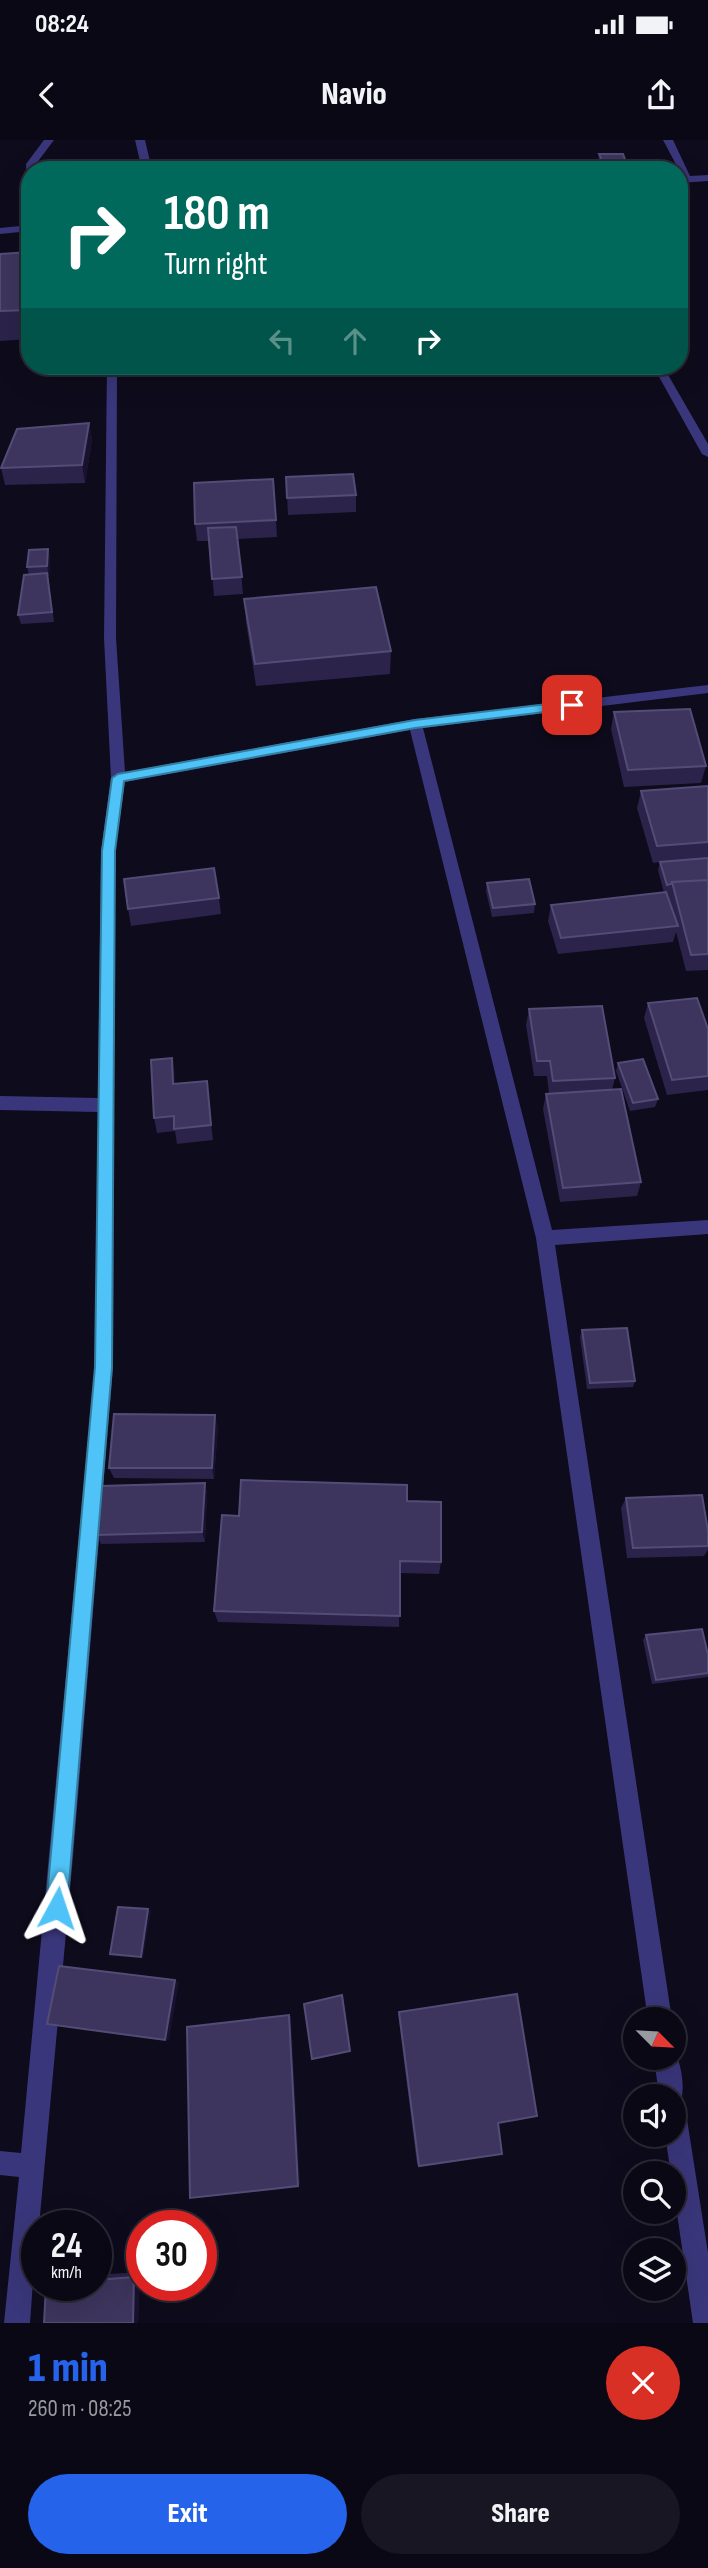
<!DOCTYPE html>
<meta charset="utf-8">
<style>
body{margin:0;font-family:"Sofia Sans Condensed",sans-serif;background:#181622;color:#f1f3f6;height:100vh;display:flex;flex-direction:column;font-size:26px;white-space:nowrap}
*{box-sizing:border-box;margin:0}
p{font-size:23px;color:#999aa0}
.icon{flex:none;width:38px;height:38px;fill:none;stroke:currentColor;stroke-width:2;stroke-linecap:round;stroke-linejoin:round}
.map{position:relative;height:2183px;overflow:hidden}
.panel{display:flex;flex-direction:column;background:#0a0815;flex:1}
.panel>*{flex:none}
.hud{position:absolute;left:21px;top:21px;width:667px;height:214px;border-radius:28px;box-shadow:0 7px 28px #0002,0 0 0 2px #2a2934;background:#00695c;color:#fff;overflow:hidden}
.needle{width:46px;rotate:114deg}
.fabs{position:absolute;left:623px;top:1867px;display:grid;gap:14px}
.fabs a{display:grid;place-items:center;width:63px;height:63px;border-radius:50%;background:#0a0815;box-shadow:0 7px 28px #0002,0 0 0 2px #2a2934;font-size:35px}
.speed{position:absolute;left:21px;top:2070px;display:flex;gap:14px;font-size:35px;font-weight:700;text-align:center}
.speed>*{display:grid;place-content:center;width:91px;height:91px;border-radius:50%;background:#0a0815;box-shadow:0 7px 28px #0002,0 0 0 2px #2a2934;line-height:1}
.speed small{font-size:18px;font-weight:400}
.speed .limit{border:10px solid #d22;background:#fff;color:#111}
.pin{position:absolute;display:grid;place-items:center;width:60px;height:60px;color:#fff;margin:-30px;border-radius:14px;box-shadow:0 4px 10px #0006}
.me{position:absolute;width:77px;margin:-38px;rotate:5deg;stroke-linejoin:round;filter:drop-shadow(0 0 5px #0008)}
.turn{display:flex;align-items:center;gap:24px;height:147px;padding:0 28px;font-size:32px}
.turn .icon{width:91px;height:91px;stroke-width:2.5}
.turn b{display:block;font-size:49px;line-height:60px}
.lanes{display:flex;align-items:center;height:66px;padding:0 28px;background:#0003;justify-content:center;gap:35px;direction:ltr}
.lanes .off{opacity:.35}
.round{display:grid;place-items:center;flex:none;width:74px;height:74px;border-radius:37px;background:#181622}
.summary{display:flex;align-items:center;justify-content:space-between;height:119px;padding:0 28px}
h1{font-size:42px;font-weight:800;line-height:52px;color:#2563eb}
.action{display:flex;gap:14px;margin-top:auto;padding:14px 28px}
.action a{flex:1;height:80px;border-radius:42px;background:#2563eb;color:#fff;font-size:28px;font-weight:800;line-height:80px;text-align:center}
.action a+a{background:#181622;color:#f1f3f6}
.status{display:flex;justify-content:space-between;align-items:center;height:49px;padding:0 35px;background:#0a0815;direction:ltr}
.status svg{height:19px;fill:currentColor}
header{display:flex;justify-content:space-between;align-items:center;height:91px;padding:0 28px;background:#0a0815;font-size:32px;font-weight:800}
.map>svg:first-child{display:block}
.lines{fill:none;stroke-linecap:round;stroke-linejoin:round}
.minor{fill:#3a367b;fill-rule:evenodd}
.wall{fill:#2b234a}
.shaded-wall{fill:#18122f}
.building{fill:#3d355d;stroke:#534c76;stroke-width:2}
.route{fill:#4fc3f7;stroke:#337fa1;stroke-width:2}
</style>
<div class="status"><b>08:24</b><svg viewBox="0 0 49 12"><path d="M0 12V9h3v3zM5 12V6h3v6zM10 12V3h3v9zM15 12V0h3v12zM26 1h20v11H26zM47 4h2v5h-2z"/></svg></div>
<header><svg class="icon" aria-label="back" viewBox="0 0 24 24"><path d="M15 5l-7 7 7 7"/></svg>Navio<svg class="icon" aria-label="share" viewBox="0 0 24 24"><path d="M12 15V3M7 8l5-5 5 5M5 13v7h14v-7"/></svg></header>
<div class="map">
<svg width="708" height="2183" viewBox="0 0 708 2183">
<rect width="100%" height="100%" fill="#0e0b1c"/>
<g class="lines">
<path class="minor" d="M44,0H54L36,24L35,30H30V44L27,43L26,24Z
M135,0H145L152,30H142Z
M663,0H673L690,36L708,35V41L679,43V30Z
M30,85V91L0,94V88Z
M107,226H117L116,498L125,632L415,579L708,545V553L423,588L552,1090L708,1080V1094L555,1105L672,1880H648L536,1098L410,590L125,642L115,711L113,1227L73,1717L39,2086H37L30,2183H4L19,2037L0,2035V2011L21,2013L95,1227L98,972L0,970V956L98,958L101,711L111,638L104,498Z
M653,226H663L708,304V317L702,314Z
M674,1909C681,1923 686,1949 680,1963L686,1973L708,2113V2183H693L674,2053V2034H671L665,1995H674V1956H659L654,1918H674Z"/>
</g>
<path class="wall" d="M599,14L626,22L625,30H601L598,23Z
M30,112V199L0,201V114Z
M89,283L92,300L85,343L5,345L1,328Z
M286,337L356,355V372L288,375Z
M276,380L277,397L238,399L243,454L214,456L209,401H197L195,384Z
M48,409L50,418L49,436H48L54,482L21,484L18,475L29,435L27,427Z
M244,459L391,511L390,534L256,546L246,482Z
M614,572L706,626L701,643L624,647L611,589Z
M708,646V830L686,831L676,792L673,802L558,814L548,781L551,765L664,753L658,730L660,722L653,723L637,668L641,651Z
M487,743L535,764L534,773L492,777L486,751Z
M219,758L221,774L131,786L128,769Z
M648,863L708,889V950L667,955L644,878Z
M529,869L615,938L612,950L641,1042L637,1056L560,1062L543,969L546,954H549L547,936H534L526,885Z
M618,923L658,959L655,967L630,971L616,931Z
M175,933V944L207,941L213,1000L177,1004L175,991L157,993L154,978Z
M582,1190L635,1241L633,1247L587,1249L580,1197Z
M218,1286L214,1339L114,1338L109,1328Z
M205,1343L207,1354L205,1402L101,1404L97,1395Z
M626,1358L708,1391V1410L704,1416L627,1418L621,1368Z
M407,1361L441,1422L439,1434L400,1433L399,1487L218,1482L214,1471L239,1376Z
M646,1495L708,1515V1537L652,1544L643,1500Z
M399,1872L498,1983L419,2026L417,2024L398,1873Z
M140,2132L138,2183L96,2146V2135Z"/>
<path class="shaded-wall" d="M89,283L92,300L85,343L82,325Z
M48,409L50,418L49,436L47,426Z
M172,918L175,933L176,959L173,944Z
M207,941L209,956L213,1000L211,985Z
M215,1275L218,1286L214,1339L212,1328Z
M205,1343L207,1354L205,1402L202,1392Z
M148,1769L151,1771L143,1818L141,1817Z
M175,1840L179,1842L169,1901L165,1900Z
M289,1875L291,1876L300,2044L298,2046Z
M140,2132L138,2183H133L134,2137Z"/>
<path class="building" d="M599,14H623L626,22L603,23Z
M30,112V170L0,171V114Z
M89,283L82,325L1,328L17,289Z
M353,334L356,355L287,358L286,337Z
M273,339L276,380L195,384L194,343Z
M236,387L242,437L212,439L208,388Z
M48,409L47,426L27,427L29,410Z
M47,433L52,472L18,475L24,435Z
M376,447L391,511L255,524L244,459Z
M690,569L706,626L628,630L614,572Z
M708,646V702L657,706L641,651Z
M708,718V740L672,742L671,744L667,745L660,722Z
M214,728L219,758L128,769L124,739Z
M529,739L535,764L493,768L487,743Z
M708,740V814L691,815L672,742Z
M666,752L678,786L561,798L551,765Z
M697,858L708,889V936L672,940L648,863Z
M602,866L615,938L553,941L550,921H537L529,869Z
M172,918L173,944L207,941L211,985L174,989V976L154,978L151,920Z
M643,919L658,959L633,963L618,923Z
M621,949L641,1042L563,1048L546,954Z
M627,1188L635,1241L590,1243L582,1190Z
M114,1274L215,1275L212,1328H109Z
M241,1340L407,1345V1361L441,1362V1422L400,1421V1476L214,1471L222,1375L239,1376Z
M205,1343L202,1392L97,1395L101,1346Z
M702,1355L708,1391V1406L633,1408L626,1358Z
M702,1489L708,1515V1533L656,1540L646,1495Z
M118,1767L148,1769L141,1817L110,1814Z
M59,1826L175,1840L165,1900L47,1884Z
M517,1854L537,1976L498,1983L502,2014L419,2026L399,1872Z
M342,1855L350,1911L312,1919L304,1864Z
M289,1875L298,2046L190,2058L187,1887Z
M134,2137L133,2183H44L46,2146H96V2140Z"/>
<path class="route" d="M572,561L577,562V568L415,588L124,641L115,711L112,1227L67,1768L64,1776L57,1779L49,1776L46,1768L95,1227L102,711L112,638L118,634L415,580Z"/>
</svg>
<div class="fabs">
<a><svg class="needle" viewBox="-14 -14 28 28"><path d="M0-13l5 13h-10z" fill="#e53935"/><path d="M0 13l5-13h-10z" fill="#999aa0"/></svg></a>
<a><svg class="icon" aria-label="sound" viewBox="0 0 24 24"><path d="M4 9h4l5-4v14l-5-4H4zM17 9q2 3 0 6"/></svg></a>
<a><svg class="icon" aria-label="search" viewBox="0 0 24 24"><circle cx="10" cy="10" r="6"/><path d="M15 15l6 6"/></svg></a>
<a><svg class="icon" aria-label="layers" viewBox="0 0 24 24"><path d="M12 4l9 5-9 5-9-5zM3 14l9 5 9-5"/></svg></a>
</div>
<div class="speed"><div>24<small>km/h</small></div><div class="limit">30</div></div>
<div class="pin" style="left:572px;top:565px;background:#d93025"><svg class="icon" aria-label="arrive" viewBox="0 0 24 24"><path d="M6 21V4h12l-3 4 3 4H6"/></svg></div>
<svg class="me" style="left:57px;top:1768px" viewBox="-20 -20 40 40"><path d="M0-17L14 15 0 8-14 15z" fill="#4fc3f7" stroke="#fff" stroke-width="4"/></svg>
<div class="hud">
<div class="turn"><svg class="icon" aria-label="right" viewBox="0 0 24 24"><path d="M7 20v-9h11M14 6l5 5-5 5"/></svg><div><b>180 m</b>Turn right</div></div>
<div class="lanes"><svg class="icon off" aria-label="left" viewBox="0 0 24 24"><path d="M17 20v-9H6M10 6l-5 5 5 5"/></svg><svg class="icon off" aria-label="ahead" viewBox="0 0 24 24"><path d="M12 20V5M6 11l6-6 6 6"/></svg><svg class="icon" aria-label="right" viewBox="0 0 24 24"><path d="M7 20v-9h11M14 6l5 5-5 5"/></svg></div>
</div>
</div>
<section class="panel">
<div class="summary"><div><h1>1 min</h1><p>260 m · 08:25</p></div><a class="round" style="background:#d93025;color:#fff"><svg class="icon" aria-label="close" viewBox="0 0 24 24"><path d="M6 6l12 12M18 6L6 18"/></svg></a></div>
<div class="action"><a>Exit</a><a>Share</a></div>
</section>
